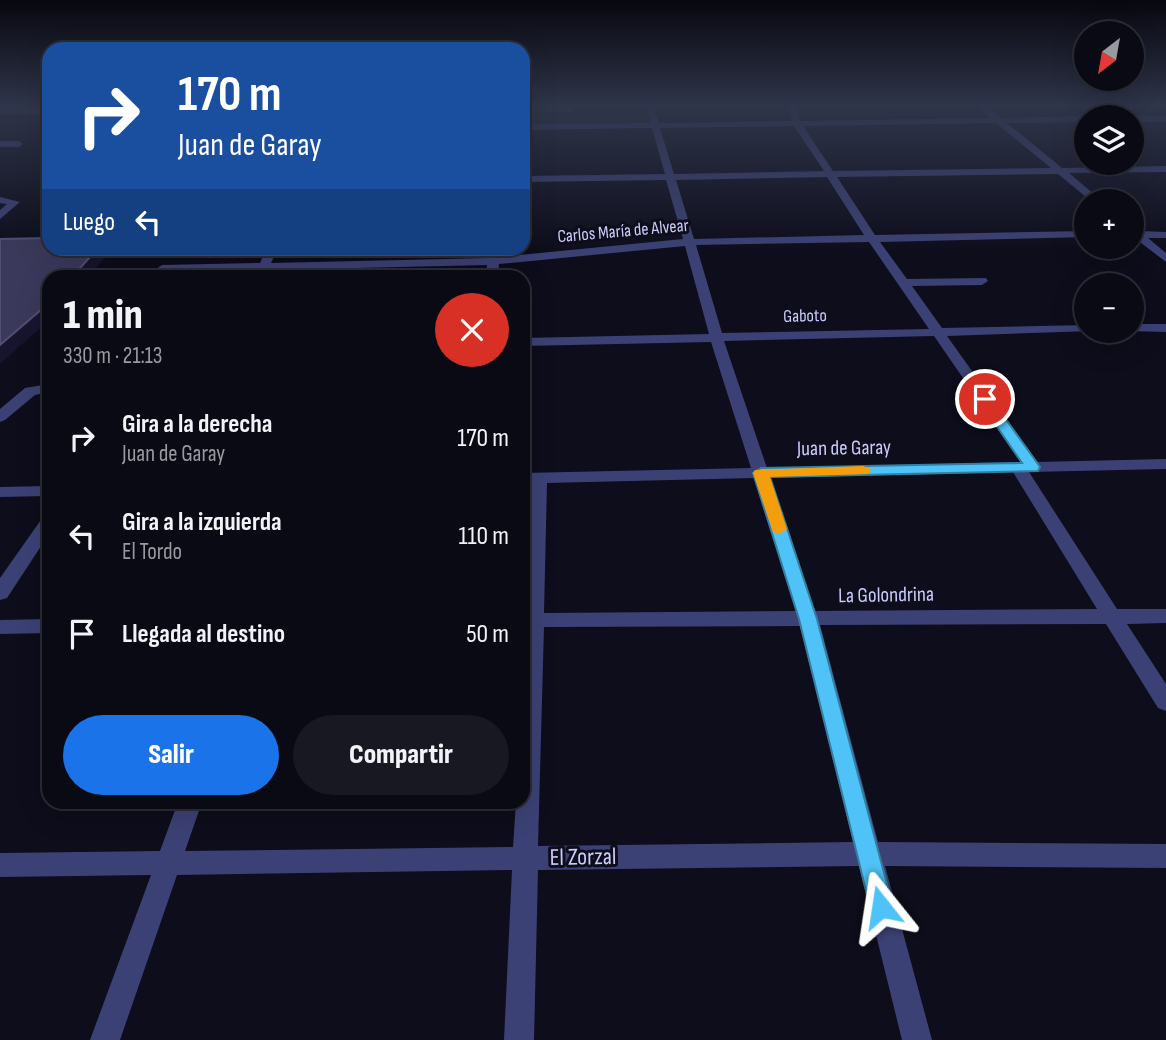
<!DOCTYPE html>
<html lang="es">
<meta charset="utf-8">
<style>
body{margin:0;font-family:"Sofia Sans Condensed",sans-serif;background:#181822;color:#f1f3f6;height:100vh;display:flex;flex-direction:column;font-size:26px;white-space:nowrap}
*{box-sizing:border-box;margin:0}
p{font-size:23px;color:#999aa0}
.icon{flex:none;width:38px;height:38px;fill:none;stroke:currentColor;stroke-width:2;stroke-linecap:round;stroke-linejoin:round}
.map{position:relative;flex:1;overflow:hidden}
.drawer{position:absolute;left:42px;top:270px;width:488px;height:539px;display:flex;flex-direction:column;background:#0a0a14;border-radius:21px;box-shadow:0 7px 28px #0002,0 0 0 2px #2a2b34}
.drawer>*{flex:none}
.banner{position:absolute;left:42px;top:42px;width:488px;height:214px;border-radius:21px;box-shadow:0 7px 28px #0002,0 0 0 2px #2a2b34;background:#1a4fa0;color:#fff;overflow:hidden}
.needle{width:46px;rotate:211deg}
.fabs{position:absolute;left:1074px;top:21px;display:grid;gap:14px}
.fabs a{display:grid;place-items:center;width:70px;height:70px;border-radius:50%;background:#0a0a14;box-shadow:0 7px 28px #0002,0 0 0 2px #2a2b34;font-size:35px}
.pin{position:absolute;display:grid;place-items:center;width:60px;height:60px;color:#fff;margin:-30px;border:4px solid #fff;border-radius:50%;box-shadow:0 2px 7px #0007}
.me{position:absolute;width:77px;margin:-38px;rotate:345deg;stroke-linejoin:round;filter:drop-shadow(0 0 5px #0008)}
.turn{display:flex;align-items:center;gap:24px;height:147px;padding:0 21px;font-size:32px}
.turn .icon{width:91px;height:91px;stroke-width:2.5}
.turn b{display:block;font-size:49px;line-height:60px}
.then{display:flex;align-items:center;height:66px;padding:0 21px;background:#0003;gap:14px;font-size:26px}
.round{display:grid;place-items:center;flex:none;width:74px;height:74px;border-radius:37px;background:#181822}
.overview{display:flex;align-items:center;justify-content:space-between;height:119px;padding:0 21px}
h1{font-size:42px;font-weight:800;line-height:52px}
.primary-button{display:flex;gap:14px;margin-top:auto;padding:14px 21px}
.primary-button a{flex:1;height:80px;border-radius:42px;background:#1a73e8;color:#fff;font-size:28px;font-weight:800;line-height:80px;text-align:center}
.primary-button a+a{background:#181822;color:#f1f3f6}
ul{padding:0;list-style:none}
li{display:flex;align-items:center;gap:21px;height:98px;padding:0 21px}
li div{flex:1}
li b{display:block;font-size:26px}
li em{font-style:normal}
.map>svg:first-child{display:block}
.green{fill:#102421}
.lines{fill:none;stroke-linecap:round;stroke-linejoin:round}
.path{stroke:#38a18f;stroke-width:2;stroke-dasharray:2 2.5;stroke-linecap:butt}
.minor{fill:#3c4175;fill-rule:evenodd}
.shaded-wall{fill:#17152e}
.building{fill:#3b395b;stroke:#515074;stroke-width:2}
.route{fill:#4fc3f7;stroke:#337fa1;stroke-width:2}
.slow{fill:#f59e0b}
.labels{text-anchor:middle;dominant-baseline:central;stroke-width:6;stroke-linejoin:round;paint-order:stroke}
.far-street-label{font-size:18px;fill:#cbccfa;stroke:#0d0d1b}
.street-label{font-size:21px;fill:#cbccfa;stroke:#0d0d1b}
.near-street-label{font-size:24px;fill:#cbccfa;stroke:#0d0d1b}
</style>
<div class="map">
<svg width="1166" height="1040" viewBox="0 0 1166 1040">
<rect width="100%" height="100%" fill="#0d0d1b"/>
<path class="green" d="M523,106H646L649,123L523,126Z"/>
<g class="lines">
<path class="path" d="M564,109L571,111H562Z
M523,111H562"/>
<path class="minor" d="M646,106H654L659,123L792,121L788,106H796L800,121L990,118L977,106H986L1000,118L1087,116L1090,117H1087V122L1007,123L1062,168L1166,166V172L1069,173L1102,201H1091L1058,174L837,177L875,235L1087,231V237L880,242L907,279L986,278L988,281L982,285L912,286L942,328L1087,325V331H1092L947,336L1037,462L1166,459V469L1029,472L1117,609H1166V623L1127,624L1166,684V711L1158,708L1106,624L820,625L878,842L1166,844V868L885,866L932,1040H902L859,866L538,870L534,1040H504L512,870L177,875L120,1040H90L151,875L0,877V853L160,851L178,802H202L185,851L513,847L516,802H523V613L530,483H523V473L751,468L711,342L523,346V338L709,334L685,246L499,264L498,276H486L487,265L268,270L265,276H253L256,270L162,273L156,269L162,265L260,263L267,248H278L271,263L488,258V248H500L499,257L683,239L666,180L523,182V176L665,174L652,128L523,130V124L651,123ZM996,123L1051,168L833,171L803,126ZM794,126L824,171L674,174L660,128ZM827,177L864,235L694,239L676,180ZM869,242L929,329L722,333L696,245ZM934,336L1021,462L767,468L724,341ZM1013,472L1097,609L815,611L770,478ZM754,478L796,611L544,613L547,483ZM800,626L853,842L538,846L544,627Z
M1109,106H1119L1134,116H1166V122H1132V117H1125Z
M49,109V113L0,114V110Z
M0,141H19L23,144L19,147H0Z
M0,197L20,202L0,219V210L7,204L0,203Z
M1132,227L1140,231L1166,232V238H1148L1166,253V262L1132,236Z
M1132,324H1166V332L1127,331H1132Z
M49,384V392L35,395L5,420L0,422V409L25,388Z
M49,486V496L0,497V487Z
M49,515V534L7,598L0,600V578L43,517Z
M49,619V633L0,634V620Z"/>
</g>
<path class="shaded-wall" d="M98,248H113L89,276H73Z
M49,303V320L0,364V345Z"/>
<path class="building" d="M49,238V248H98L73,276H49V303L0,345V239Z"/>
<linearGradient id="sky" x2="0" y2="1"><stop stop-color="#07070f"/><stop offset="0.42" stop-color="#2f354a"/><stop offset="1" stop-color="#2f354a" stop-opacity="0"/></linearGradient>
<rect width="1166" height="252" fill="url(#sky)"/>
<path class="route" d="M985,395L989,396L1038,464L1040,467L1038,471L770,477L817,619L893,907L890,915L881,919L873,915L870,907L799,619L753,473L761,468L1022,463L978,399Z"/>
<path class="slow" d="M863,466L869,468L871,471L869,474L770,477L787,529L779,534L773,532L753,473L755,470Z"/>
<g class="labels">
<g class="far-street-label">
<text transform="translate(623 231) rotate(-5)">Carlos María de Alvear</text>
<text transform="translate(805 316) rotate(-1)">Gaboto</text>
</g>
<g class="street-label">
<text transform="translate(844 448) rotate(-1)">Juan de Garay</text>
<text transform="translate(886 595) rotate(-1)">La Golondrina</text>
</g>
<g class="near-street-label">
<text transform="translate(583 857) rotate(-1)">El Zorzal</text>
</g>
</g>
</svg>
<div class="fabs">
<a><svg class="needle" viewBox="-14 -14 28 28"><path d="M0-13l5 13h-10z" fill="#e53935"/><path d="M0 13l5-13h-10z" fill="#999aa0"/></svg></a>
<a><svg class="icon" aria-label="layers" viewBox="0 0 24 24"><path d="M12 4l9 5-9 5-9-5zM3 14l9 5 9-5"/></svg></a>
<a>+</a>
<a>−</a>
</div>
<div class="pin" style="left:985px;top:399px;background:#d93025"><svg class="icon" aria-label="arrive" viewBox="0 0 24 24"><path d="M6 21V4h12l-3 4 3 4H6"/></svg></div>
<svg class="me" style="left:881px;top:907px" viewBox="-20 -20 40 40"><path d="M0-17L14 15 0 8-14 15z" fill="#4fc3f7" stroke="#fff" stroke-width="4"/></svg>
<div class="banner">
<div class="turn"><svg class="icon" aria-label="right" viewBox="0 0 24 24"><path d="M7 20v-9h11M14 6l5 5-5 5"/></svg><div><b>170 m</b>Juan de Garay</div></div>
<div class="then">Luego<svg class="icon" aria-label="left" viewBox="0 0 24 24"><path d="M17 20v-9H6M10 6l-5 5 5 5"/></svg></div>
</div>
<section class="drawer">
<div class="overview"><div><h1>1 min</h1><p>330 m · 21:13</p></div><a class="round" style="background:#d93025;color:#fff"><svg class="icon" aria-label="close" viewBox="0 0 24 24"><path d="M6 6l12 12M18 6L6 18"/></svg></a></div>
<ul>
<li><svg class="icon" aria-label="right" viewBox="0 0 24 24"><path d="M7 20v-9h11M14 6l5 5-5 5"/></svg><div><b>Gira a la derecha</b><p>Juan de Garay</p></div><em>170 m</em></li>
<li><svg class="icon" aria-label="left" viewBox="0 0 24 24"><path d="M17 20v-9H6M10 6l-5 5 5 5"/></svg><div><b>Gira a la izquierda</b><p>El Tordo</p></div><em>110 m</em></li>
<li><svg class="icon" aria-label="arrive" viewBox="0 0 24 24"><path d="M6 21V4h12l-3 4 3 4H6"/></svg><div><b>Llegada al destino</b></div><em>50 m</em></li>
</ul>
<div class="primary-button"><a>Salir</a><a>Compartir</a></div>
</section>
</div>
